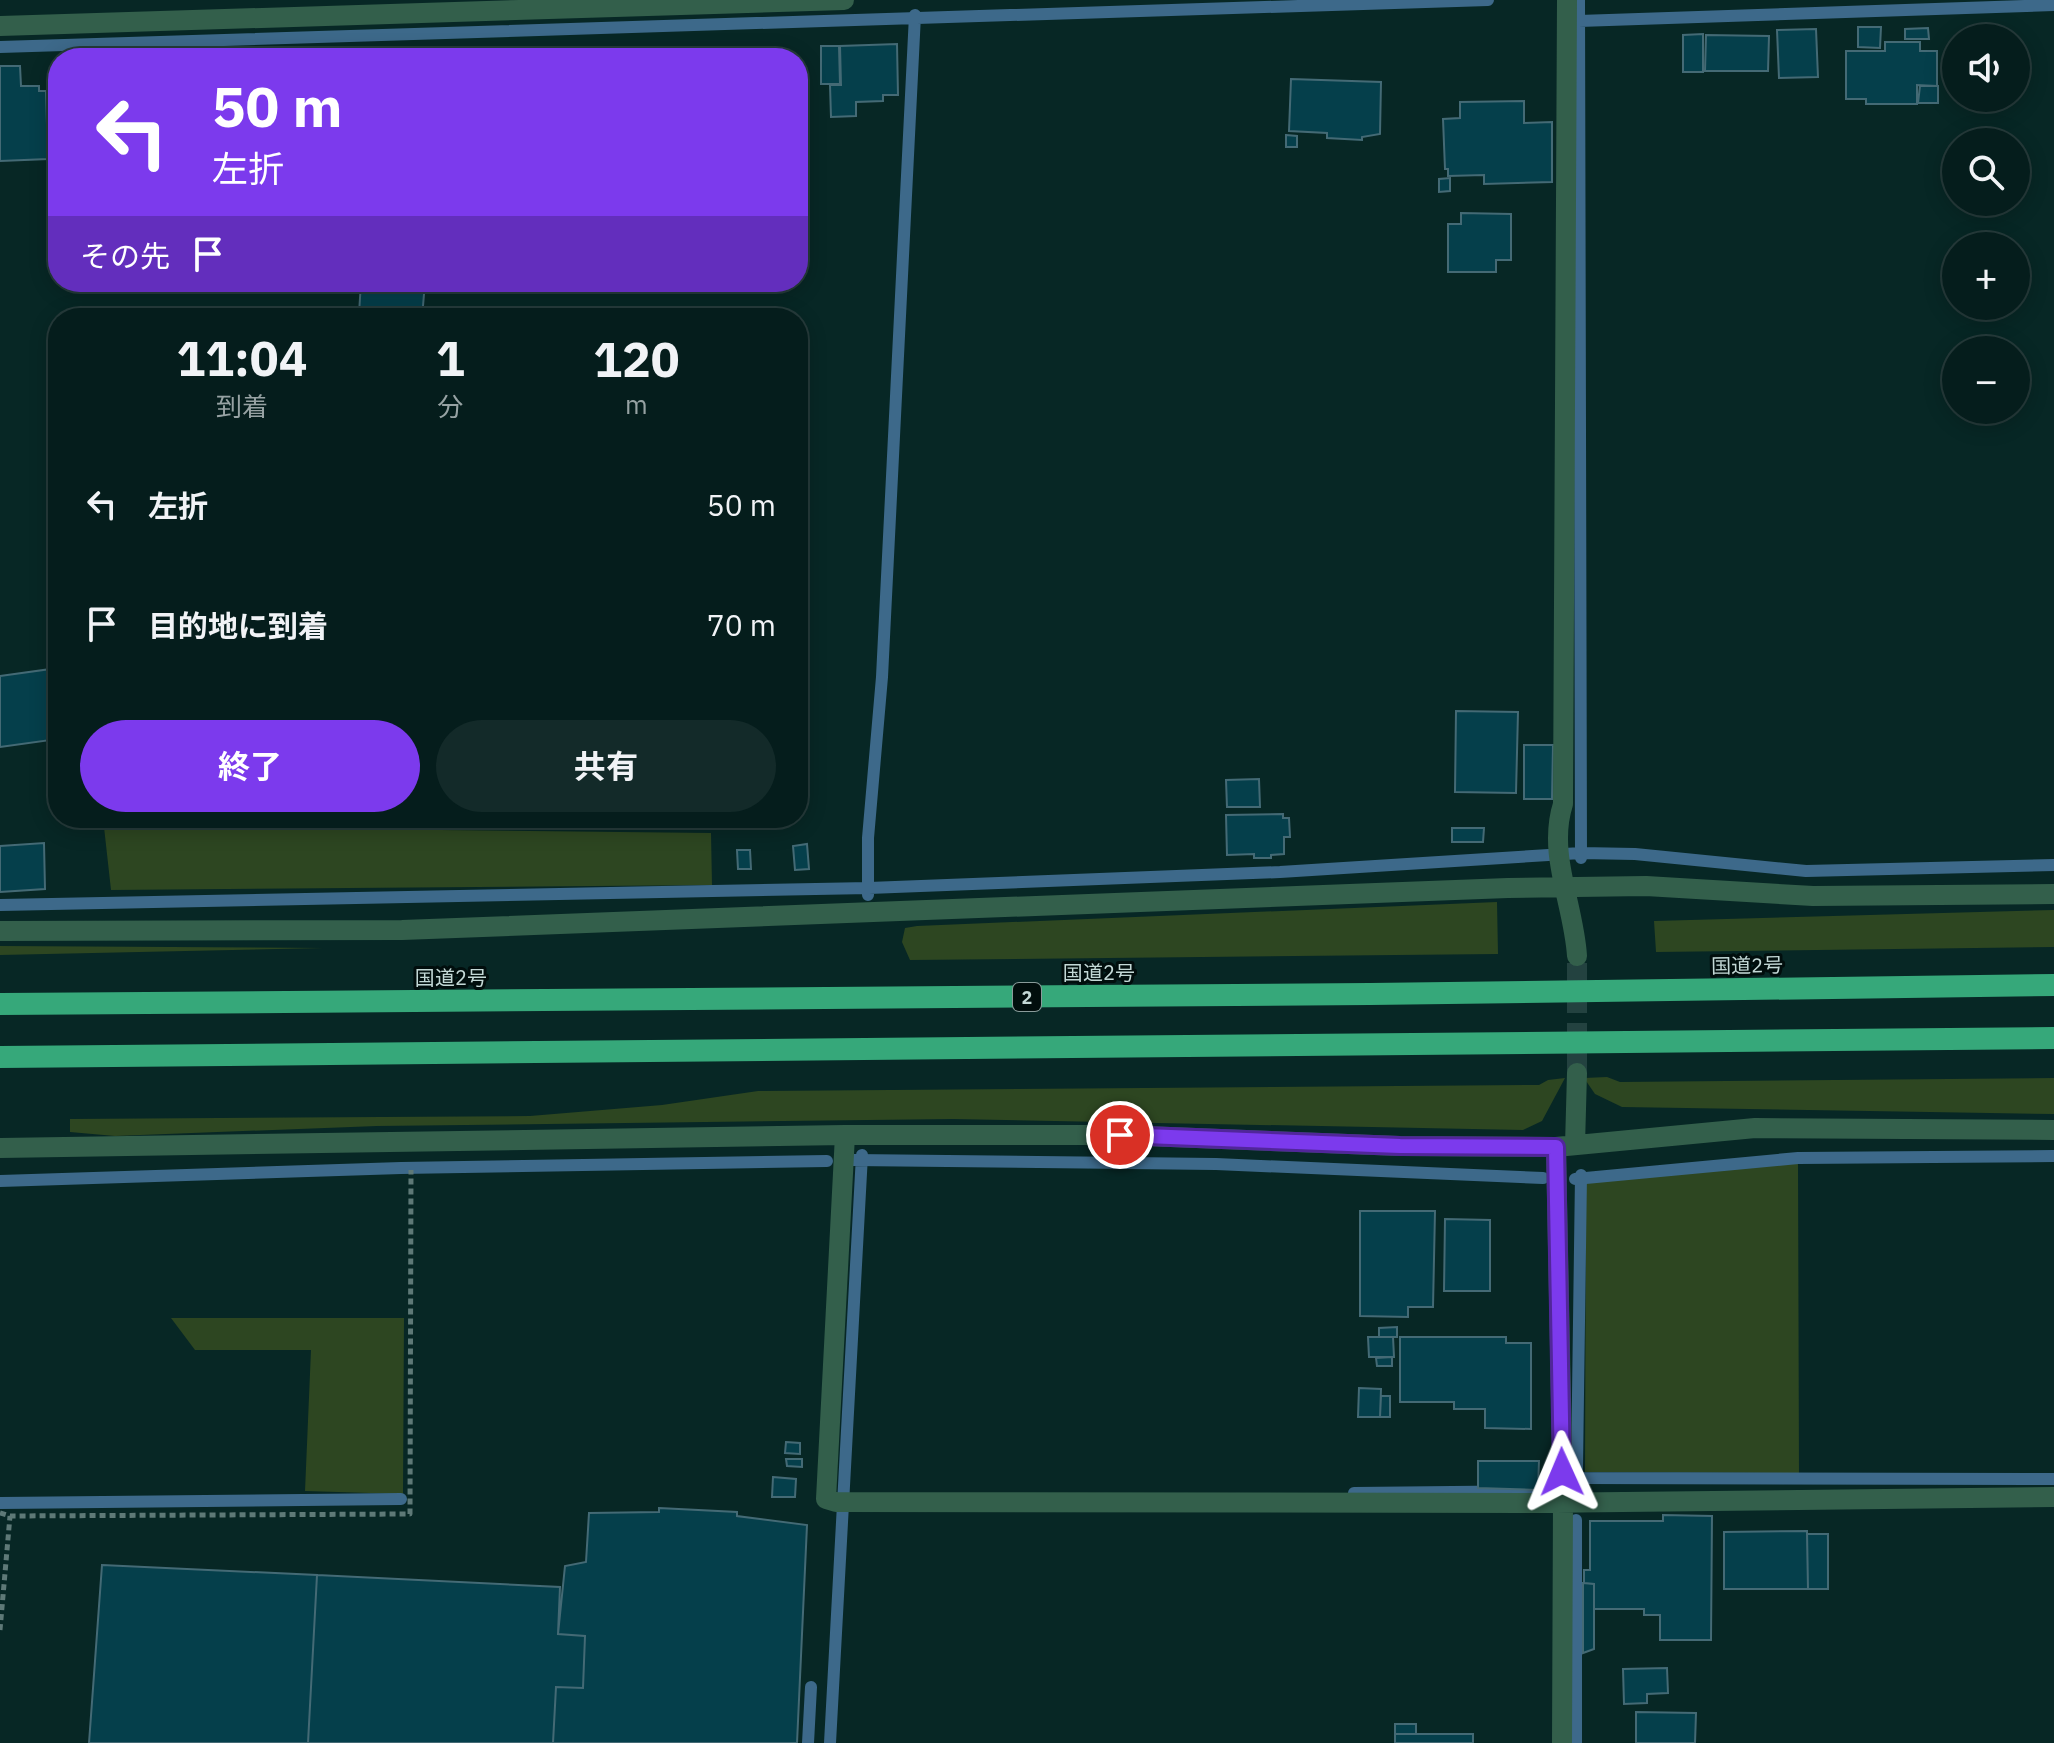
<!DOCTYPE html>
<html lang="ja">
<meta charset="utf-8">
<style>
body{margin:0;font-family:"IBM Plex Sans","Noto Sans JP",sans-serif;background:#132a29;color:#f1f3f6;height:100vh;display:flex;flex-direction:column;font-size:30px;white-space:nowrap}
*{box-sizing:border-box;margin:0}
p{font-size:26px;color:#97a2a3}
.icon{flex:none;width:44px;height:44px;fill:none;stroke:currentColor;stroke-width:2;stroke-linecap:round;stroke-linejoin:round}
.map{position:relative;flex:1;overflow:hidden}
.side{position:absolute;left:48px;top:308px;width:760px;height:520px;display:flex;flex-direction:column;background:#051d1c;border-radius:32px;box-shadow:0 4px 20px #0003,0 0 0 2px #263b3b}
.side>*{flex:none}
.guide{position:absolute;left:48px;top:48px;width:760px;height:244px;border-radius:32px;box-shadow:0 4px 20px #0003,0 0 0 2px #263b3b;background:#7c3aed;color:#fff;overflow:hidden}
.tools{position:absolute;left:1942px;top:24px;display:grid;gap:16px}
.tools a{display:grid;place-items:center;width:88px;height:88px;border-radius:50%;background:#051d1c;box-shadow:0 4px 20px #0003,0 0 0 2px #263b3b;font-size:40px}
.pin{position:absolute;display:grid;place-items:center;width:68px;height:68px;color:#fff;margin:-34px;border:4px solid #fff;border-radius:50%;box-shadow:0 2px 8px #0007}
.me{position:absolute;width:88px;margin:-44px;rotate:359deg;stroke-linejoin:round;filter:drop-shadow(0 0 6px #0008)}
.turn{display:flex;align-items:center;gap:28px;height:168px;padding:0 32px;font-size:36px}
.turn .icon{width:104px;height:104px;stroke-width:2.5}
.turn b{display:block;font-size:56px;line-height:68px}
.then{display:flex;align-items:center;height:76px;padding:0 32px;background:#0003;gap:16px;font-size:30px}
.eta{display:flex;justify-content:space-evenly;align-items:center;height:136px;text-align:center}
.eta b{font-size:48px;font-weight:700;line-height:56px}
.cta{display:flex;gap:16px;margin-top:auto;padding:16px 32px}
.cta a{flex:1;height:92px;border-radius:48px;background:#7c3aed;color:#fff;font-size:32px;font-weight:700;line-height:92px;text-align:center}
.cta a+a{background:#132a29;color:#f1f3f6}
ul{padding:0;list-style:none}
li{display:flex;align-items:center;gap:24px;height:120px;padding:0 32px}
li div{flex:1}
li b{display:block;font-size:30px}
li em{font-style:normal}
.map>svg:first-child{display:block}
.green{fill:#2d4621}
.lines{fill:none;stroke-linecap:round;stroke-linejoin:round}
.stream{stroke:#3d698a;stroke-width:12}
.building{fill:#053f4b;stroke:#446a75;stroke-width:2}
.minor-tunnel{stroke:#234240;stroke-width:20;stroke-dasharray:20 10;stroke-linecap:butt}
.path{stroke:#5e7977;stroke-width:5;stroke-dasharray:6 4;stroke-linecap:butt}
.minor{stroke:#335f4b;stroke-width:20}
.trunk{stroke:#36a87a;stroke-width:22}
.route-casing{stroke:#51269a;stroke-width:20}
.route{stroke:#7c3aed;stroke-width:14}
.labels{text-anchor:middle;dominant-baseline:central;stroke-width:6;stroke-linejoin:round;paint-order:stroke}
.shield{fill:#010e0d;stroke:#899b9a;stroke-width:2}
.shield-label{font-size:18px;font-weight:bold;fill:#c3d8d6}
.street-label{font-size:20px;fill:#c3d8d6;stroke:#010e0d}
</style>
<div class="map">
<svg width="2054" height="1743" viewBox="0 0 2054 1743">
<rect width="100%" height="100%" fill="#072725"/>
<path class="green" d="M103,818H162L163,827L711,833L712,885L111,890Z
M1497,902L1498,954L910,960L902,942L905,928L917,926Z
M2054,910V947L1656,952L1654,921Z
M0,946L324,948L0,955Z
M1607,1077L1620,1082L2054,1078V1114L1622,1107L1595,1094L1584,1078Z
M1565,1078L1542,1121L1523,1130L953,1119L377,1126L115,1136L70,1132V1119L530,1116L662,1105L758,1091L1539,1085L1548,1080Z
M1798,1161L1799,1473L1585,1472L1586,1183Z
M171,1318H404L403,1494L305,1491L311,1350H195Z"/>
<g class="lines">
<path class="stream" d="M1579,0L1581,858
M1579,21L2054,5
M0,47L1488,0
M868,895V838L882,677L915,15
M0,905L869,888L1280,872L1581,853L1635,854L1806,871L2054,865
M853,1160L1216,1164L1543,1178
M1575,1179L1798,1158L2054,1156
M0,1181L401,1168L827,1161
M1577,1468L1581,1175
M1577,1478L2054,1479
M1354,1493L1554,1491
M0,1503L401,1499
M808,1743L811,1687
M830,1743L862,1155
M1576,1743V1520"/>
</g>
<path class="building" d="M1858,27H1881L1880,48L1858,47Z
M1928,28L1929,39H1905V29Z
M1816,29L1818,77L1779,78L1777,30Z
M1703,34V72H1683V35Z
M1706,35L1769,36L1768,71H1705Z
M1885,42H1920V51H1937V86L1917,85V104H1866V99H1846V51H1885Z
M897,44L898,95H883V101L856,102V116L831,117L830,85H841L840,46Z
M821,46H839L840,84H821Z
M0,66H20L21,86H39V91H46L48,159L0,161Z
M1291,79L1381,82L1380,134L1362,137V140L1327,138V133L1289,131Z
M1920,86H1938V103H1918Z
M1524,101V123L1552,122V182L1484,184V175L1448,176V169H1445L1443,119L1460,118V102Z
M1286,135L1297,136V147H1286Z
M1450,178V191L1439,192V179Z
M1461,213L1511,214V260H1496V272H1448V224H1461Z
M361,282H425L422,318H368V314H359Z
M58,668V739L0,747V676Z
M1456,711L1518,712L1516,793L1455,792Z
M1524,745H1553L1552,799H1524Z
M1259,779L1260,807H1227L1226,780Z
M1283,814V818H1289L1290,837H1284V854L1271,855V858H1254V854L1227,855L1226,815Z
M1452,828H1484L1483,842H1452Z
M44,843L45,889L0,892V846Z
M807,844L809,869L795,870L793,846Z
M737,850H750L751,869H738Z
M1360,1211H1435L1433,1307H1408V1317L1360,1316Z
M1445,1219L1490,1220V1291H1444Z
M1397,1327V1337H1379V1328Z
M1368,1337H1393L1394,1357H1369Z
M1400,1337H1506V1343H1531V1429L1485,1428V1409H1454V1402H1400Z
M1392,1357V1366H1377L1376,1358Z
M1359,1388L1381,1389L1380,1417H1358Z
M1381,1396H1390V1417H1380Z
M786,1442L800,1443V1454L785,1453Z
M786,1459H802V1467L787,1466Z
M1478,1461H1539L1538,1490L1478,1488Z
M773,1477L796,1479L795,1497H772Z
M659,1508L737,1512V1516L807,1525L797,1743H553L556,1687L583,1688L585,1636L558,1634L565,1566L586,1562L589,1513L659,1512Z
M1663,1515L1712,1516L1711,1640H1660V1615H1644V1609H1594V1584L1584,1583V1570H1590V1521H1663Z
M1807,1531L1808,1589H1724V1532Z
M1807,1534H1828V1589H1808Z
M102,1565L317,1575L308,1743H89Z
M317,1575L560,1587L558,1634L585,1636L583,1688L556,1687L553,1743H308Z
M1583,1583L1594,1584V1649L1583,1653Z
M1667,1668L1668,1693L1647,1694V1703L1624,1704L1623,1669Z
M1636,1712L1696,1713L1695,1743H1636Z
M1395,1724H1416V1734H1395Z
M1395,1734H1473V1743H1395Z"/>
<g class="lines">
<path class="minor-tunnel" d="M1577,1073V956"/>
<path class="path" d="M0,1513L10,1516L410,1514L411,1170
M0,1630L10,1516"/>
<path class="minor" d="M1567,0L1563,804C1547,854 1574,905 1577,956
M0,26L844,0
M0,931L402,930L1508,888L1646,886L1813,896L2054,894
M845,1135L826,1499L836,1502L1534,1503L2054,1497
M1575,1145L1577,1073
M1556,1147L1563,1501L1562,1743
M0,1148L845,1135H1120L1400,1146L1556,1147L1755,1128L2054,1130"/>
<path class="trunk" d="M0,1004L1370,994L2054,985
M0,1057L2054,1038"/>
</g>
<g class="lines">
<defs>
<path id="route" d="M1120,1135L1400,1146L1556,1147L1562,1472"/>
</defs>
<use href="#route" class="route-casing"/>
<use href="#route" class="route"/>
</g>
<g class="labels">
<rect class="shield" x="1013" y="983" width="28" height="28" rx="6"/>
<g class="shield-label">
<text x="1027" y="997">2</text>
</g>
<g class="street-label">
<text transform="translate(1747 965) rotate(-1)">国道2号</text>
<text x="1099" y="972">国道2号</text>
<text x="451" y="977">国道2号</text>
</g>
</g>
</svg>
<div class="tools">
<a><svg class="icon" aria-label="sound" viewBox="0 0 24 24"><path d="M4 9h4l5-4v14l-5-4H4zM17 9q2 3 0 6"/></svg></a>
<a><svg class="icon" aria-label="search" viewBox="0 0 24 24"><circle cx="10" cy="10" r="6"/><path d="M15 15l6 6"/></svg></a>
<a>+</a>
<a>−</a>
</div>
<div class="pin" style="left:1120px;top:1135px;background:#d93025"><svg class="icon" aria-label="arrive" viewBox="0 0 24 24"><path d="M6 21V4h12l-3 4 3 4H6"/></svg></div>
<svg class="me" style="left:1562px;top:1472px" viewBox="-20 -20 40 40"><path d="M0-17L14 15 0 8-14 15z" fill="#7c3aed" stroke="#fff" stroke-width="4"/></svg>
<div class="guide">
<div class="turn"><svg class="icon" aria-label="left" viewBox="0 0 24 24"><path d="M17 20v-9H6M10 6l-5 5 5 5"/></svg><div><b>50 m</b>左折</div></div>
<div class="then">その先<svg class="icon" aria-label="arrive" viewBox="0 0 24 24"><path d="M6 21V4h12l-3 4 3 4H6"/></svg></div>
</div>
<section class="side">
<div class="eta">
<div><b>11:04</b><p>到着</p></div>
<div><b>1</b><p>分</p></div>
<div><b>120</b><p>m</p></div>
</div>
<ul>
<li><svg class="icon" aria-label="left" viewBox="0 0 24 24"><path d="M17 20v-9H6M10 6l-5 5 5 5"/></svg><div><b>左折</b></div><em>50 m</em></li>
<li><svg class="icon" aria-label="arrive" viewBox="0 0 24 24"><path d="M6 21V4h12l-3 4 3 4H6"/></svg><div><b>目的地に到着</b></div><em>70 m</em></li>
</ul>
<div class="cta"><a>終了</a><a>共有</a></div>
</section>
</div>
